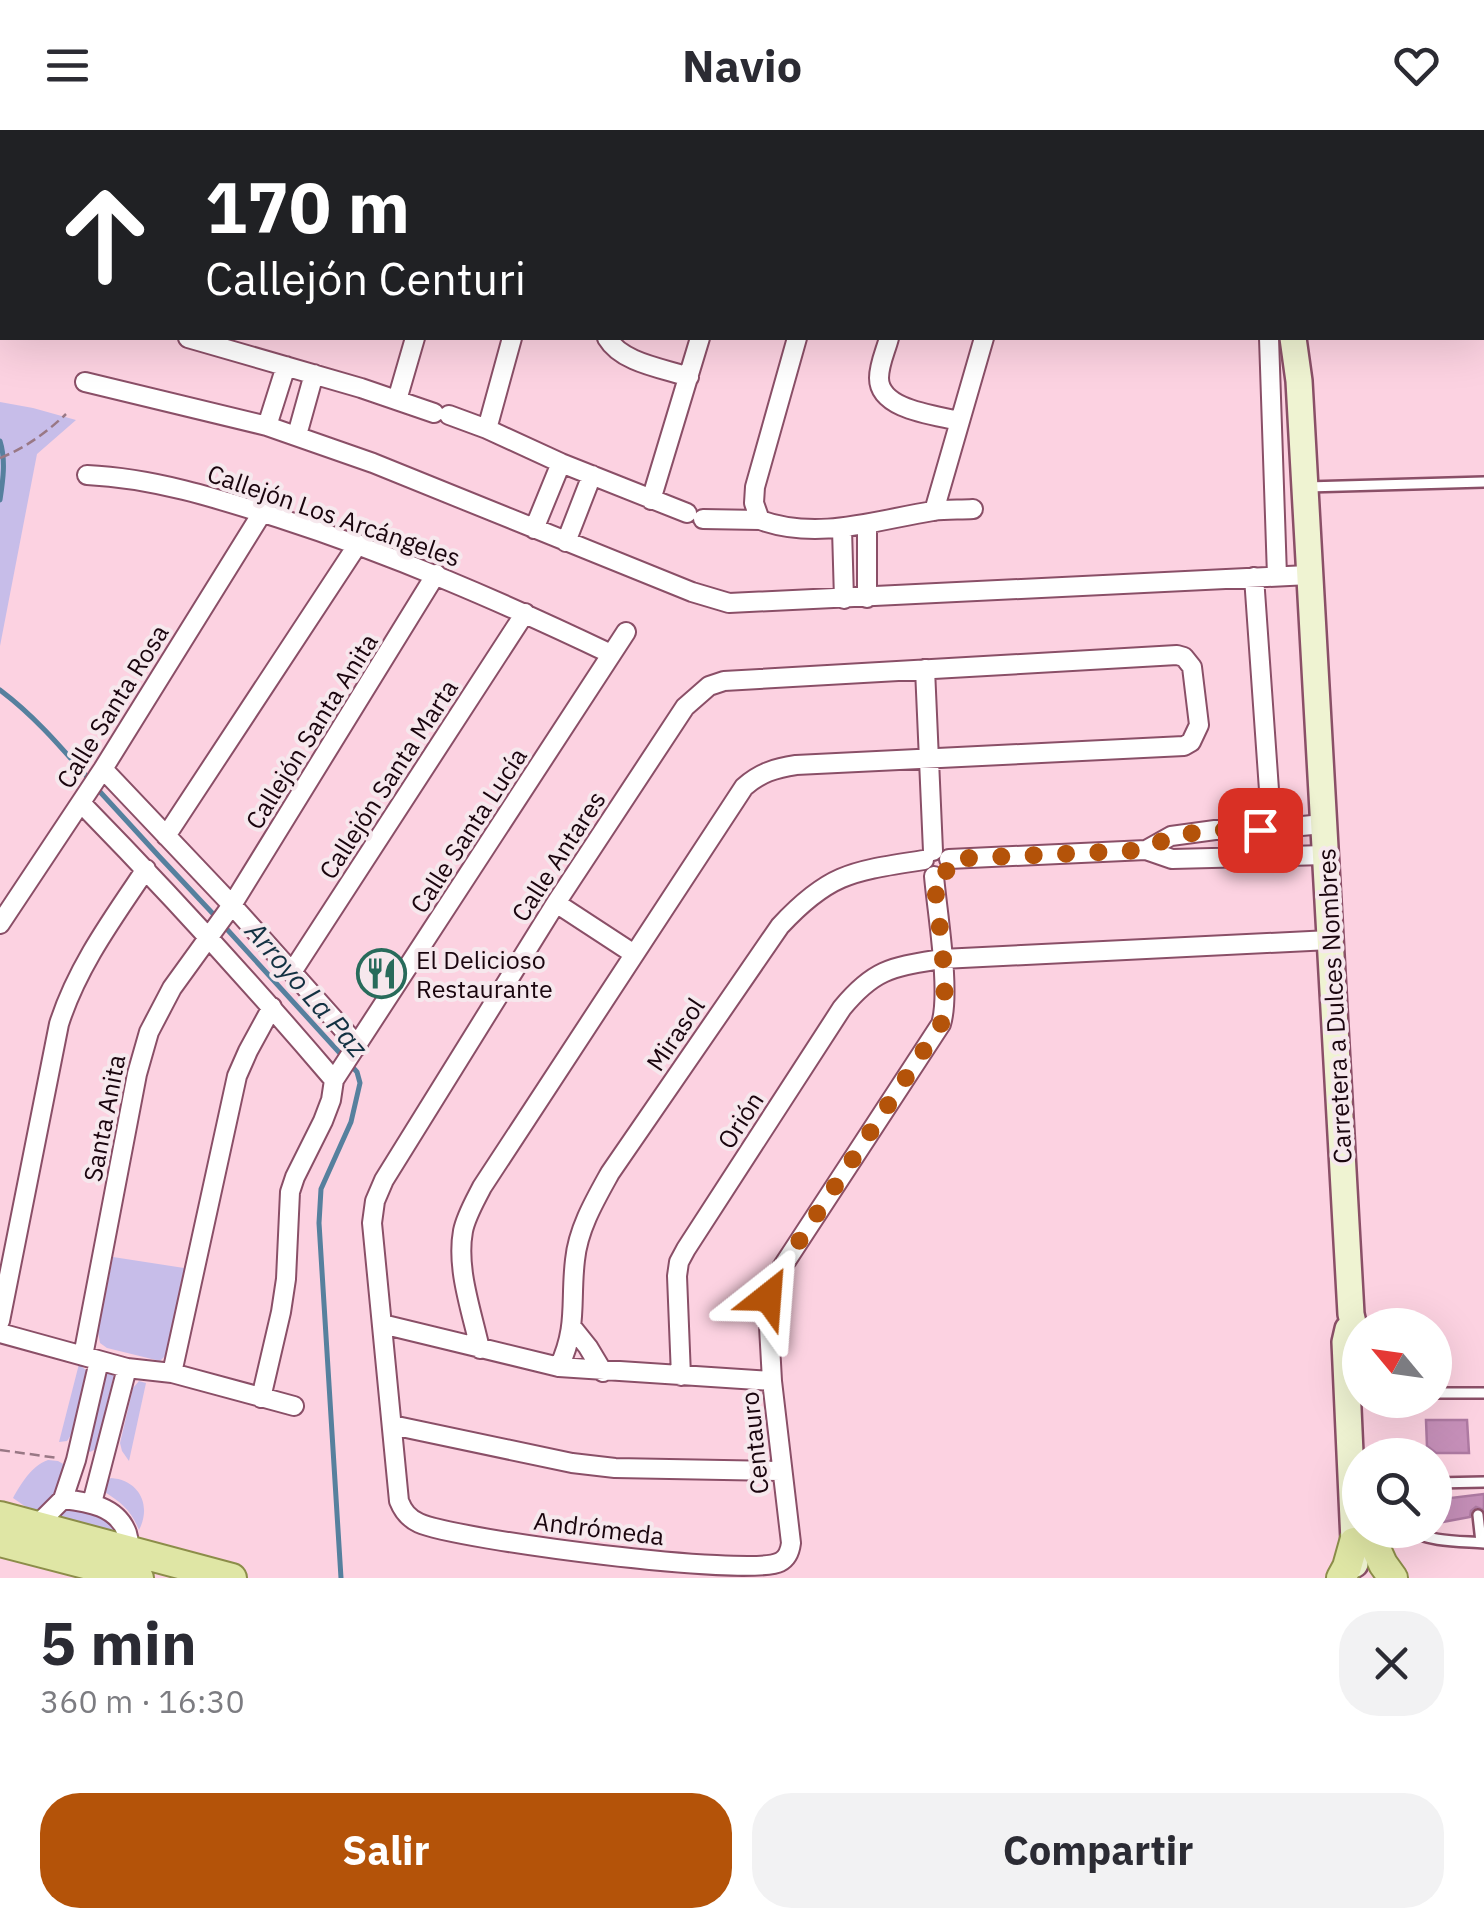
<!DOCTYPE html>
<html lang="es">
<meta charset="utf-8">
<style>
body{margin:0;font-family:"IBM Plex Sans",sans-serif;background:#f2f2f3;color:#2b2b33;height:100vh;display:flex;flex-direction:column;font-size:38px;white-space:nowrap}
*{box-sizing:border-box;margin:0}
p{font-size:32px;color:#7c7c81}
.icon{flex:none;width:55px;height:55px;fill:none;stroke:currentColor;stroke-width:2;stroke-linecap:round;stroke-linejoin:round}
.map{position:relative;height:1448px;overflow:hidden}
.side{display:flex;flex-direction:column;background:#fff;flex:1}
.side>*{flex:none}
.banner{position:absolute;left:0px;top:0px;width:1485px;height:210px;box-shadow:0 10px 40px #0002;background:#202124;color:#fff;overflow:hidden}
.needle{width:65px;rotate:299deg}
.controls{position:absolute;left:1342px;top:1178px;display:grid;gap:20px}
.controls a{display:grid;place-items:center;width:110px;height:110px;border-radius:50%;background:#fff;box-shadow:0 10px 40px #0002;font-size:50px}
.pin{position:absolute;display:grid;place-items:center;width:85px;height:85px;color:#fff;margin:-42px;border-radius:20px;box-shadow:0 5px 15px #0006}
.me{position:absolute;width:110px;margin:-55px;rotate:28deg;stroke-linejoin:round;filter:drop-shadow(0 0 8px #0008)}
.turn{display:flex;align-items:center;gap:35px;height:210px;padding:0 40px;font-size:45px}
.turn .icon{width:130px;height:130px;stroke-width:2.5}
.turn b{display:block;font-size:70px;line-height:85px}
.round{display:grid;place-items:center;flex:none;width:105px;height:105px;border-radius:40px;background:#f2f2f3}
.head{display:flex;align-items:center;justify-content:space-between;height:170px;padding:0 40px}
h1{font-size:60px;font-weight:700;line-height:75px}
.action{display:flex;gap:20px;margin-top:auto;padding:20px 40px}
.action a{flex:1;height:115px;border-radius:40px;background:#b45309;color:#fff;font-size:40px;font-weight:700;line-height:115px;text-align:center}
.action a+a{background:#f2f2f3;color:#2b2b33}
header{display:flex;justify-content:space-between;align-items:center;height:130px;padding:0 40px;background:#fff;font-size:45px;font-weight:700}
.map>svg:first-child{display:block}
.green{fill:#c7bde9}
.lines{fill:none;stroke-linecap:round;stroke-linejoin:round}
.stream{stroke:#56809e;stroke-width:5}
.building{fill:#c58fb8;stroke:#ad79a1;stroke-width:2.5}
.lane-casing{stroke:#8a4f67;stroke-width:14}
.street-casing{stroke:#8a4f67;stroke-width:22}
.secondary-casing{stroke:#8a4f67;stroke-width:30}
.primary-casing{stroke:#8c8d49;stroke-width:32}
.path{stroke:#997885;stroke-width:2.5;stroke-dasharray:10 5;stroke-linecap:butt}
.lane{stroke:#fff;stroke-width:9}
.street{stroke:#fff;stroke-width:18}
.secondary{stroke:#eff3d2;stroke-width:25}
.primary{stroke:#dfe6a5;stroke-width:28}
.route{stroke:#b45309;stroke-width:18;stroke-dasharray:0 32.4}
.labels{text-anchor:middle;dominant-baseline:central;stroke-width:8;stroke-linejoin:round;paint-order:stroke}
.street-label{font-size:25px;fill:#1a050e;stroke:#f6e8ed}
.poi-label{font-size:25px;fill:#1a050e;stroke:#f6e8ed;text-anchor:start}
.water-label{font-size:28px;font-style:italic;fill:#123142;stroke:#f6e8ed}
</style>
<header><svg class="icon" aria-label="menu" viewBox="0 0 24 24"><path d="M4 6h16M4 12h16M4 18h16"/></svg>Navio<svg class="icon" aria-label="heart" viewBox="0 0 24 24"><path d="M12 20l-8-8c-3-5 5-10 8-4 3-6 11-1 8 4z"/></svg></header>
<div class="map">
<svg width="1484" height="1448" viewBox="0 0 1484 1448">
<rect width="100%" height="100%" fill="#fcd2e1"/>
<path class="green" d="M0,272L33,278L76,290L37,324L0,516Z
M113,1127L184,1138L167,1224L160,1231L107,1218L100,1213L98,1202Z
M79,1234L88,1242L71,1305L67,1311L59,1312Z
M107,1240L114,1244L96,1319L90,1322L86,1318Z
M139,1251L146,1253L129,1331L122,1321L120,1313L133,1258Z
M48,1330L58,1331L65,1335C68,1357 56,1368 39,1380L29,1379L13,1368C21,1354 31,1336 48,1330Z
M111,1348C139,1350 152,1375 139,1400C131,1380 121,1372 103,1361L106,1351Z
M74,1377L95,1378L121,1404L58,1387L64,1381Z"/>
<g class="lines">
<path class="stream" d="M0,311C6,330 3,350 0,370
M0,560C40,590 69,627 102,664C140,706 178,747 217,788
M224,796L357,942L360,953L351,992L321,1059L319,1093L341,1448"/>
</g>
<path class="building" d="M1426,1290H1467L1469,1323H1436L1427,1316Z
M1484,1364V1380L1476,1377L1471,1381L1470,1387L1443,1392L1442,1369Z"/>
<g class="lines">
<defs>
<path id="lane" d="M1307,357L1484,352
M1435,1263H1484
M1435,1353L1484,1352
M1478,1385L1481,1412
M1407,1400C1432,1412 1457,1411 1484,1413"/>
<path id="street" d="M1168,0L1170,2
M188,2L189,0
M282,2L283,0
M377,2L378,0
M472,2L473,0
M568,2L569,0
M662,2L663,0
M755,2L756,0
M855,2L856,0
M948,2L949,0
M1040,2V0
M188,208L361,258L434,283
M512,208L487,299L561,333L687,383
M607,208C622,233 662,238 689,247
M797,208L755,357L754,373L760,390C818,411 876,390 933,381C946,379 960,380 973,379
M889,208C886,220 879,234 879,248C879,280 935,285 959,291
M1269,208L1277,446
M85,252L267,296L373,333L692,462L729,473L1309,445
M397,270L415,208
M449,285L487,299
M267,296L286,236
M297,305L314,244
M87,345C153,348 216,368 279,388C394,425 502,472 611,524
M651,370L700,208
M934,381L984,208
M703,389L760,390
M867,395V468
M534,399L561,333
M842,399L844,469
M566,412L592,345
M1254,447L1269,660L1258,726
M925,539L933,721
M103,639L232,775L358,916
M81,673C169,763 253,855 334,950
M166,706L358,414
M1146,720L1171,706L1215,700H1260L1323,694
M949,729L1146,720L1172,729L1325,725
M556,773L634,824
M0,794L103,639L262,383
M292,842L525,483
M0,1191L59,894C77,837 113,788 146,739
M382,1194L559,1237L772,1251
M572,1197L588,1217L603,1242
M0,1203L127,1238L172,1243L294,1276
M480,1219C472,1182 456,1139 463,1101C466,1086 475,1071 482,1057L744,657C760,643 775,638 796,635L1184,616L1191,612L1199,595L1192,537L1184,527L1177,525L724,551L709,556L685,577L556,773L384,1050L375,1071L372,1093L399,1371C403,1381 408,1388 419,1393C457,1410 750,1448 780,1432C788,1428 790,1421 791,1413L772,1251L768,1178L771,1156L777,1145L941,894C951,862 937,782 934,746
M83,1226L137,944L149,902L172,858L232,775L436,444
M559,1237C578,1196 570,1172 575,1130C578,1099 595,1070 610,1043L780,796C830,742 854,741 924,730
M172,1243L237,946L248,921L272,877
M681,1246L677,1146L679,1132L686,1119L842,878C875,838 893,837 942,829L1330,810
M261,1268L281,1182L286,1149L290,1062L295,1047L323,991L331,970L334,950L626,502
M392,1295L572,1333L615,1338L781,1341
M63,1369L76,1330L99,1231
M92,1373L127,1238
M34,1403L36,1396L63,1369C88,1372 117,1376 127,1403C130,1413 129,1418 122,1426"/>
<path id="secondary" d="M1210,0L1212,2
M1293,208L1299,251L1351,1184L1360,1223
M1348,1199L1345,1212L1355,1434"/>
<path id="primary" d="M0,1386L232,1448
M0,1412L139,1448
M1373,1412L1383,1434L1393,1448
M1341,1448L1347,1437L1354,1412"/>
</defs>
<use href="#lane" class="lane-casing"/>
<use href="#street" class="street-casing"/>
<use href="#secondary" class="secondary-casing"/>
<use href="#primary" class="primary-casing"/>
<path class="path" d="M0,328C25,318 46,303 66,284
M0,1320L58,1328"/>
<use href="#lane" class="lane"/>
<use href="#street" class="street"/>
<use href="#secondary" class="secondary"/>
<use href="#primary" class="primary"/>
</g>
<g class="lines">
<path class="route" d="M768,1167L777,1145L941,894C951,861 937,783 934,746C945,745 950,740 949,729L1146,720L1171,706L1215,700H1260"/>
</g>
<defs>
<symbol id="restaurant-ring" viewBox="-11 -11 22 22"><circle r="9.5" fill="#f6e8ed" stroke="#286b5b" stroke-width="1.5"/><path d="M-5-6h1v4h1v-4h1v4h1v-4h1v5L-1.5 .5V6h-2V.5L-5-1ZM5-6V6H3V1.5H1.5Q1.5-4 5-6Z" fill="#286b5b"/></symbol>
</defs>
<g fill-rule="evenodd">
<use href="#restaurant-ring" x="354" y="816" width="55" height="55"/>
</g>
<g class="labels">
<g class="street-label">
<text transform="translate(334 385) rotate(19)">Callejón Los Arcángeles</text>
<text transform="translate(112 576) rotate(-58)">Calle Santa Rosa</text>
<text transform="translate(311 601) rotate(-58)">Callejón Santa Anita</text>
<text transform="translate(388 649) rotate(-57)">Callejón Santa Marta</text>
<text transform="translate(468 700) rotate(-57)">Calle Santa Lucía</text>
<text transform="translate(558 726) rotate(-57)">Calle Antares</text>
<text transform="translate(1334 876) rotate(-93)">Carretera a Dulces Nombres</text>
<text transform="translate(675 904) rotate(-56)">Mirasol</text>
<text transform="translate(104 988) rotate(-79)">Santa Anita</text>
<text transform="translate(740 990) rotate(-57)">Orión</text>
<text transform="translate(754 1313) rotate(-96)">Centauro</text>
<text transform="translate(599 1398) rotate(7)">Andrómeda</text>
</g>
<g class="poi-label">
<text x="416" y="829">El Delicioso<tspan x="416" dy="29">Restaurante</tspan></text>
</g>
<g class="water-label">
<text transform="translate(307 859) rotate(49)">Arroyo La Paz</text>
</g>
</g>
</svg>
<div class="controls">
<a><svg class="needle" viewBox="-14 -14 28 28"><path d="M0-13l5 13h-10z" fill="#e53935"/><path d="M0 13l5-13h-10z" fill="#7c7c81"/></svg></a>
<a><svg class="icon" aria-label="search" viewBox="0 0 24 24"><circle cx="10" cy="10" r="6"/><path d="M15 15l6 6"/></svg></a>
</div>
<div class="pin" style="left:1260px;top:700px;background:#d93025"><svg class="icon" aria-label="arrive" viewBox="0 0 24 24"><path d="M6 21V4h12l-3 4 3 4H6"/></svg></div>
<svg class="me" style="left:768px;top:1167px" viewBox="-20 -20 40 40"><path d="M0-17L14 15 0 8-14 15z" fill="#b45309" stroke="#fff" stroke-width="4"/></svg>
<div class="banner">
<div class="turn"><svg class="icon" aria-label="ahead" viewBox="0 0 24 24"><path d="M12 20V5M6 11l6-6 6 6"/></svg><div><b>170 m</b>Callejón Centuri</div></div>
</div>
</div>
<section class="side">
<div class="head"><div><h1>5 min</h1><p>360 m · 16:30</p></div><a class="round"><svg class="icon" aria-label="close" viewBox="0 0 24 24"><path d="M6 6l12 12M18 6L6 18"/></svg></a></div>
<div class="action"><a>Salir</a><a>Compartir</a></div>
</section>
